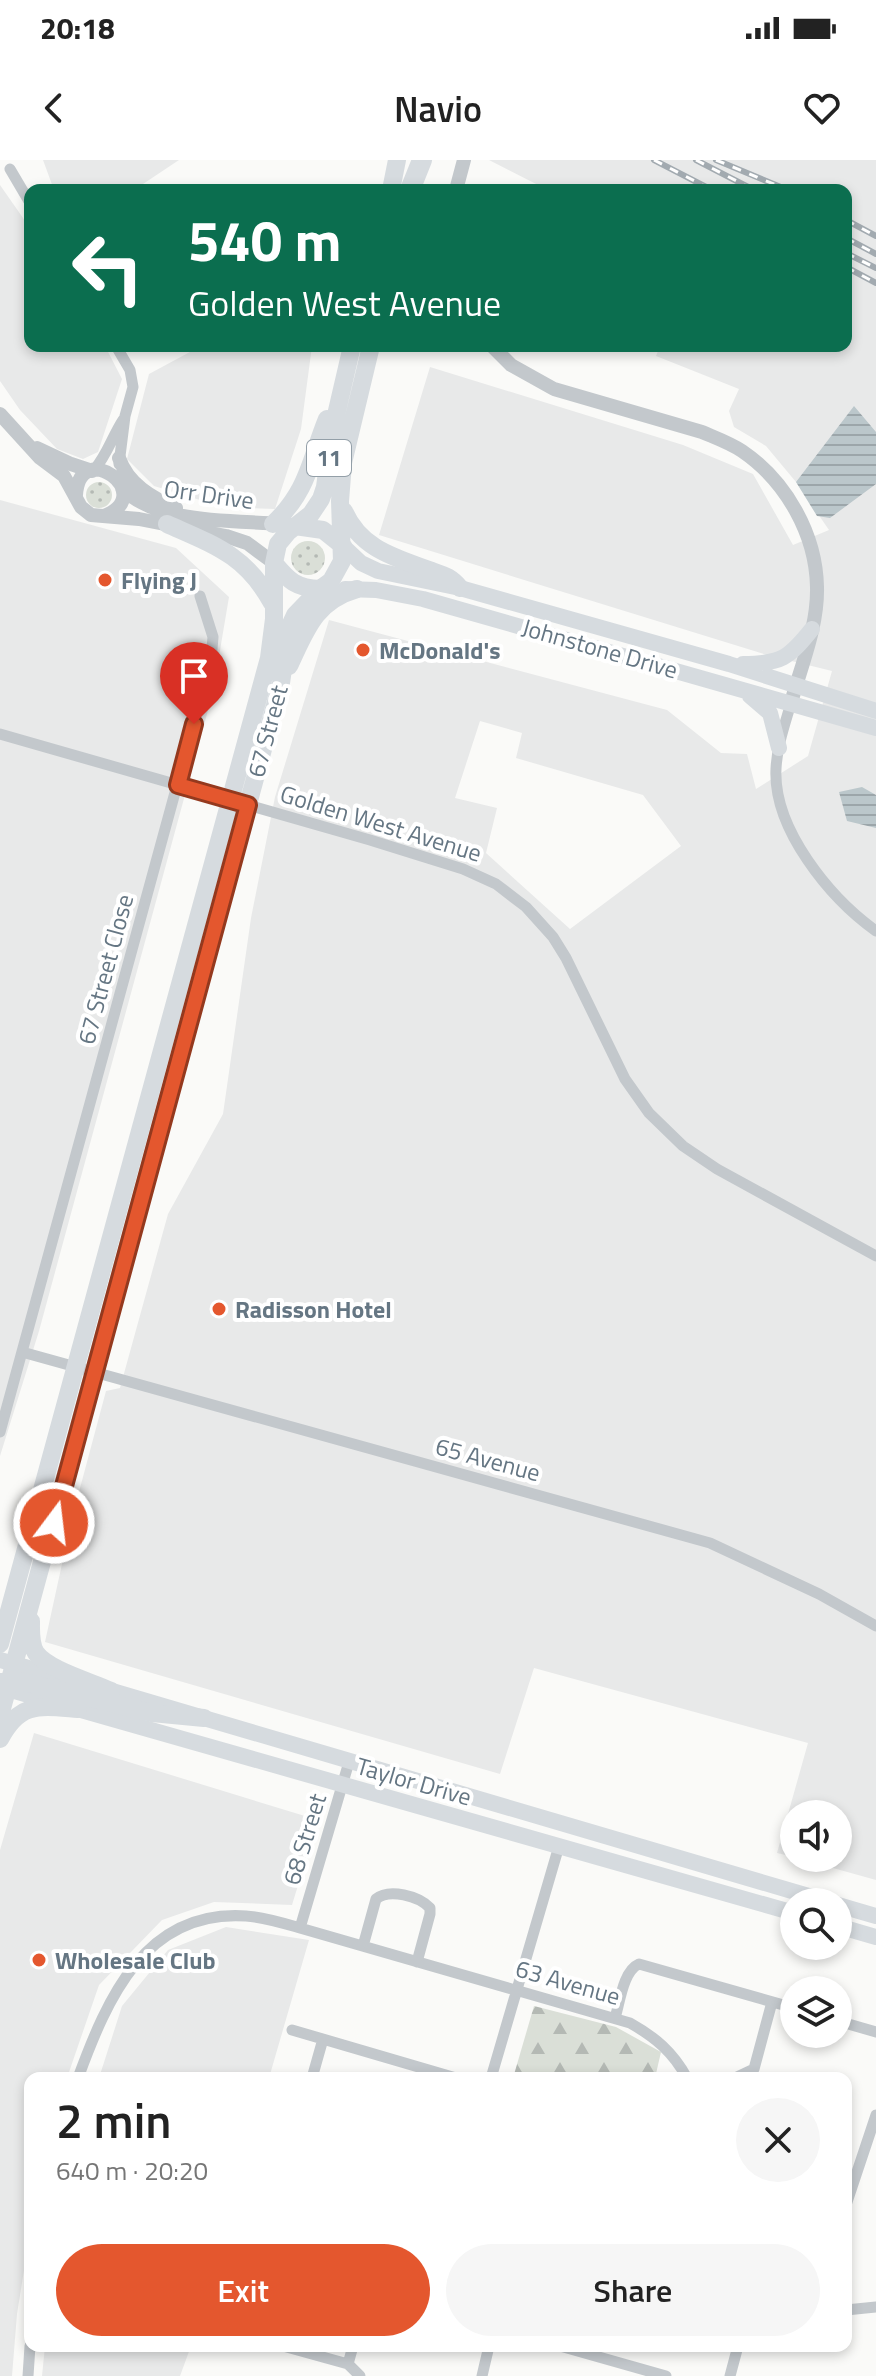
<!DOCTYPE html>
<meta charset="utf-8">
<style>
body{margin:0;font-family:"Titillium Web",sans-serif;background:#f6f6f6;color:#222;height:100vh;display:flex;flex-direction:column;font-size:30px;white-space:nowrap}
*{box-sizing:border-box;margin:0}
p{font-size:26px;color:#767676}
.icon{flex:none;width:44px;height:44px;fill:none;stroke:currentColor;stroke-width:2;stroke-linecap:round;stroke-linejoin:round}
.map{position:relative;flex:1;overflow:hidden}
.side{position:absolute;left:24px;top:1912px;width:828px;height:280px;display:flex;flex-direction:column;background:#fff;border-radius:16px;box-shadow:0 4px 12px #0003}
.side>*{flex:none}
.guide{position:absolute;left:24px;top:24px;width:828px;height:168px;border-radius:16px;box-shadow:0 4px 12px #0003;background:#0b6e4f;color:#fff;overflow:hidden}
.controls{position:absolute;left:780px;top:1640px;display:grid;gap:16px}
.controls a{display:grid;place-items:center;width:72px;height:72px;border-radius:50%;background:#fff;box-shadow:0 4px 12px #0003;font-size:40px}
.pin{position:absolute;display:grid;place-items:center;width:68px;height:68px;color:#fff;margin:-82px -34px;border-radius:50% 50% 50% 0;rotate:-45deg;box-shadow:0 0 8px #0007}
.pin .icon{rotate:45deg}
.me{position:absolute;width:88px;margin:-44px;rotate:15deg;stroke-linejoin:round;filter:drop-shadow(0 0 6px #0008)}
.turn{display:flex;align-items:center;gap:28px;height:168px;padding:0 32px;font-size:36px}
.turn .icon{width:104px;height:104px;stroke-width:2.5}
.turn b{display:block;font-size:56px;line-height:68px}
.round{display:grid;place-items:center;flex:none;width:84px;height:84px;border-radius:42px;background:#f6f6f6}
.overview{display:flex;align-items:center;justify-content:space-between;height:136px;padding:0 32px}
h1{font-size:48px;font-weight:600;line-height:60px}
.cta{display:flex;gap:16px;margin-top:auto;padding:16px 32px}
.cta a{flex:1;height:92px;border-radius:48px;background:#e4572e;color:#fff;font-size:32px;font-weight:600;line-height:92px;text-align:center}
.cta a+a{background:#f6f6f6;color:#222}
.status{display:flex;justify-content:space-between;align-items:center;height:56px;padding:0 40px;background:#fff;direction:ltr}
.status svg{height:22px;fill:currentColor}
header{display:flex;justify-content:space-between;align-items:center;height:104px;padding:0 32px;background:#fff;font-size:36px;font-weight:600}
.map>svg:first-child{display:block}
.built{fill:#e8e9e9;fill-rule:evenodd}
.grass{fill:url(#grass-dots)}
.forest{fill:url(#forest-firs)}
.water{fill:url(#water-rules)}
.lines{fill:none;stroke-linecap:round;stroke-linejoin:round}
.minor{stroke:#c3c8cc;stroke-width:11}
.tertiary{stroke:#c3c8cc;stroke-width:14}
.secondary{stroke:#d6dbdf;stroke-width:16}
.primary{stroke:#d6dbdf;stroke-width:18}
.motorway{stroke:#d6dbdf;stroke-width:20}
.rail-casing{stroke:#a2aab0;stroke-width:6}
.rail{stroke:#fff;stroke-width:3;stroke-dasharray:9;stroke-linecap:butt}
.route-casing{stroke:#94391e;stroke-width:20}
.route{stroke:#e4572e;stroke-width:14}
.poi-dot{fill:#e4572e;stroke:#fff;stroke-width:3}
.labels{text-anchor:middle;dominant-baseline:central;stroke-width:8;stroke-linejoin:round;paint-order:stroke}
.shield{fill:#fff;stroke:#939fa8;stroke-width:2}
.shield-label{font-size:22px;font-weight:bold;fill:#657683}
.street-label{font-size:24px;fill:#657683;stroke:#fff}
.poi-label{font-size:24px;font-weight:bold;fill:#657683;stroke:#fff;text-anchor:start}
</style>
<div class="status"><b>20:18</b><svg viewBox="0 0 49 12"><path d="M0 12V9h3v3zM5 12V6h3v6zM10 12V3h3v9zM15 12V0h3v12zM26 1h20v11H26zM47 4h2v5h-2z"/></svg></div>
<header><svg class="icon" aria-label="back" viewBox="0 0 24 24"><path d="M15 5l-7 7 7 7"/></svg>Navio<svg class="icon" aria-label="heart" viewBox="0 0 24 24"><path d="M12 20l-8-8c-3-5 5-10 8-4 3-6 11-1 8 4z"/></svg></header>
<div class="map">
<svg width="876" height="2216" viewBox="0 0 876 2216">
<defs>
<pattern id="grass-dots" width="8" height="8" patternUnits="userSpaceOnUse" patternTransform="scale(2)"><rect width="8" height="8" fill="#dadfd7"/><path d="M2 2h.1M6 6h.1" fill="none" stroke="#b4b9b4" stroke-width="1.8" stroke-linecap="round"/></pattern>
<pattern id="forest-firs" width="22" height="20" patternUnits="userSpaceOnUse" patternTransform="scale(2)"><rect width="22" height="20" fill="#dadfd7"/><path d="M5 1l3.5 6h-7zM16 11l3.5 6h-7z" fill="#b4b9b4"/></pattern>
<pattern id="water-rules" width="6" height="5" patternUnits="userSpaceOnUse" patternTransform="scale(2)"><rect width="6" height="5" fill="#bbc7cb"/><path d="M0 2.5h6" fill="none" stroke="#9ca6aa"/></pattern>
</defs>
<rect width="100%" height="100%" fill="#fafaf8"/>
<path class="built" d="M43,0H179L134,30H54Z
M489,0H876V1720L797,1698H838V1654H794V1697L777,1693L808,1583L534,1508L500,1614L45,1482L72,1358L106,1231L120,1228L168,1054L223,954L251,758L275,637L329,460L667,550L721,593L747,594L756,629L808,596L832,511L767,495L379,375L430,207L683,285L753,314L793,385L829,370L796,322L766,286L734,267L729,251L739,229L656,196L660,186H846V30H548ZM480,561L522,573L516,598L643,635L681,686L570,769L486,693L497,648L455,638Z
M0,25L30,68V186H105L122,219L98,292L83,299L57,289L20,250L0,221Z
M201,186H312L301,269L275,349L223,347L154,326L127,299L149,214Z
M0,340L176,388L229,437L213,532L39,1171L0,1296Z
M34,1573L318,1660L292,1745L214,1742L162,1760L99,1825L67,1918H30V2073L17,2154L12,2216H0V1690Z
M226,1767L309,1780L269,1918H99L122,1846L168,1790Z
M45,2186H191L180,2216H42Z"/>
<path class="grass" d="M86 335a13 13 0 1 1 26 0a13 13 0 1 1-26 0Z
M291 398a17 17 0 1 1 34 0a17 17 0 1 1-34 0Z"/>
<path class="forest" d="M534,1846L616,1867L661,1892L655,1918H513Z"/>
<path class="water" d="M854,246L876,272V324L830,358L817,356L796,322Z
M862,627L876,635V668L847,661L839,632Z"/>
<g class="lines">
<path class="minor" d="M10,9L30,43
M116,186L130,210L133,227L125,256L119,304
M94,310C107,295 112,277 123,260
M791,543C785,564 777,586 776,609C773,669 830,738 876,771
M0,574L370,680L463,709L496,724L526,747L553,777L566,798L625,919L649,953L683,986L717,1009L876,1096
M22,1192L710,1383L819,1434L876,1466
M0,1272L211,501L213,477L200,436
M300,1768L349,1602
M363,1786L376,1739C389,1728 419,1736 430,1748V1754L417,1802
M615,1858C620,1842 623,1811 639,1804L794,1848
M838,1861L876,1872
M292,1870L456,1918
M78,1918C107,1839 145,1749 246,1756C264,1757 283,1763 300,1768L630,1863C655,1877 673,1892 687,1918
M312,1918L323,1879
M491,1918L559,1686
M735,1918L754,1909L772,1842
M846,2045L876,1955
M846,2150L876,2147
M283,2186L348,2204L360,2216
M560,2186L666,2216
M348,2204L353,2186
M28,2216L30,2186
M482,2216L489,2186
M730,2216L738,2186"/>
<path class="tertiary" d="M456,30L464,0
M492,186L511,205L554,229L702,272C716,278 730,283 742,291C786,321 816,374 817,427C818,464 803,501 793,536
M0,254L40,298L64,316L81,347L91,355L139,359L226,376L247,383L274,403
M37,288L71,304L92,311
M119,298C128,324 152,338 176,348
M122,328C158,365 234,360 282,364
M76,335C80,276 159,335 104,356"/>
<path class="secondary" d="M343,386L361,403L378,411L460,428L729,504L876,551
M345,429L376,430L423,439L876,568
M743,504C781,504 789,498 812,469
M750,536L770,553L779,588
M0,1500L68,1519
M0,1527L794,1753
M102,1528L829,1742
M838,1745L876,1756
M838,1766L876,1777"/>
<path class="primary" d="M391,30L397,0
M344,351C360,388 393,397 429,410C443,415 450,416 460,428
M167,364C214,385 246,395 272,443
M273,364C308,331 310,301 327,259
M295,366L323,370L343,386
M274,403C289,421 296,428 320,429
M289,506C306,470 315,441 357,429
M31,1461C31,1471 30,1484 36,1493C48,1510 92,1522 111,1531
M0,1484L269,498L274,459V403L278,384L288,372L311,354L321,339L325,327L333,268L352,186
M0,1522L20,1521L152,1553L204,1558
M0,1556L281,523L289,468L295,455L320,429L331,421L342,401L340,341L343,303L371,186
M0,1579C20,1541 40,1546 78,1549"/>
<path class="motorway" d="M410,30L422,0"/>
<defs>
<path id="rail" d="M654,0L712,30
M696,0L754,30
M716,0L788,30
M846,60L876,76
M846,78L876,94
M846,93L876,108
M846,107L876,123"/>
</defs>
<use href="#rail" class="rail-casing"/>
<use href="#rail" class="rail"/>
</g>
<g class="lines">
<defs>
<path id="route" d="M54,1363L248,645L178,625L194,564"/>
</defs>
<use href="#route" class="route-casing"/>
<use href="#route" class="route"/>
</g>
<g class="poi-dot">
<circle cx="105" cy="420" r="8"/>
<circle cx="363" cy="490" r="8"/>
<circle cx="219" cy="1149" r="8"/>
<circle cx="39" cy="1800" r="8"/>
</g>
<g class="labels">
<rect class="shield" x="307" y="280" width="44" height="36" rx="6"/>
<g class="shield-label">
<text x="329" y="298">11</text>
</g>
<g class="street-label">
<text transform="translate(209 334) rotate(8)">Orr Drive</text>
<text transform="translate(600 488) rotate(16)">Johnstone Drive</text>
<text transform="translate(267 571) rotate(-75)">67 Street</text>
<text transform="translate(381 663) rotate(17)">Golden West Avenue</text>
<text transform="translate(105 809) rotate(-75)">67 Street Close</text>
<text transform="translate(488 1299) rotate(15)">65 Avenue</text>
<text transform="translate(414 1621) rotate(16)">Taylor Drive</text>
<text transform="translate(304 1679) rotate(-73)">68 Street</text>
<text transform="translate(568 1822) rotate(16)">63 Avenue</text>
</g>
<g class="poi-label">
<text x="121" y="420">Flying J</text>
<text x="379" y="490">McDonald's</text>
<text x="235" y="1149">Radisson Hotel</text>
<text x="55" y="1800">Wholesale Club</text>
</g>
</g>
</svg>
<div class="controls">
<a><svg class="icon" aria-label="sound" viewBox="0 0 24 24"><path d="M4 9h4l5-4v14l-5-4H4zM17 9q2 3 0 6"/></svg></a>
<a><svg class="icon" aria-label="search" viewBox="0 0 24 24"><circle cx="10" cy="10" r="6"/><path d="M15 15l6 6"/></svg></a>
<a><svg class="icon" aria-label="layers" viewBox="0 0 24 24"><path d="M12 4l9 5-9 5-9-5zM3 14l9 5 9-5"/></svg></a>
</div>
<div class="pin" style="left:194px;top:564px;background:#d93025"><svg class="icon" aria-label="arrive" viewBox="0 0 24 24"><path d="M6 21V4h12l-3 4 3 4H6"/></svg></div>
<svg class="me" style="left:54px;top:1363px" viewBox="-20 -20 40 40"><circle r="17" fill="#e4572e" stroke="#fff" stroke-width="3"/><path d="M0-11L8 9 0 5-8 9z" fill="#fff"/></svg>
<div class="guide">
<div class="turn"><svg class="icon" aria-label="left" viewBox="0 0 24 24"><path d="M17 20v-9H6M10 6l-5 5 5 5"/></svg><div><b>540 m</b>Golden West Avenue</div></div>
</div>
<section class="side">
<div class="overview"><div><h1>2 min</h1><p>640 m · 20:20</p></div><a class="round"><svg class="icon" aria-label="close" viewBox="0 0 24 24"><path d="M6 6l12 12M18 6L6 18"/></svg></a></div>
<div class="cta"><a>Exit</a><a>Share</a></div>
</section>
</div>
